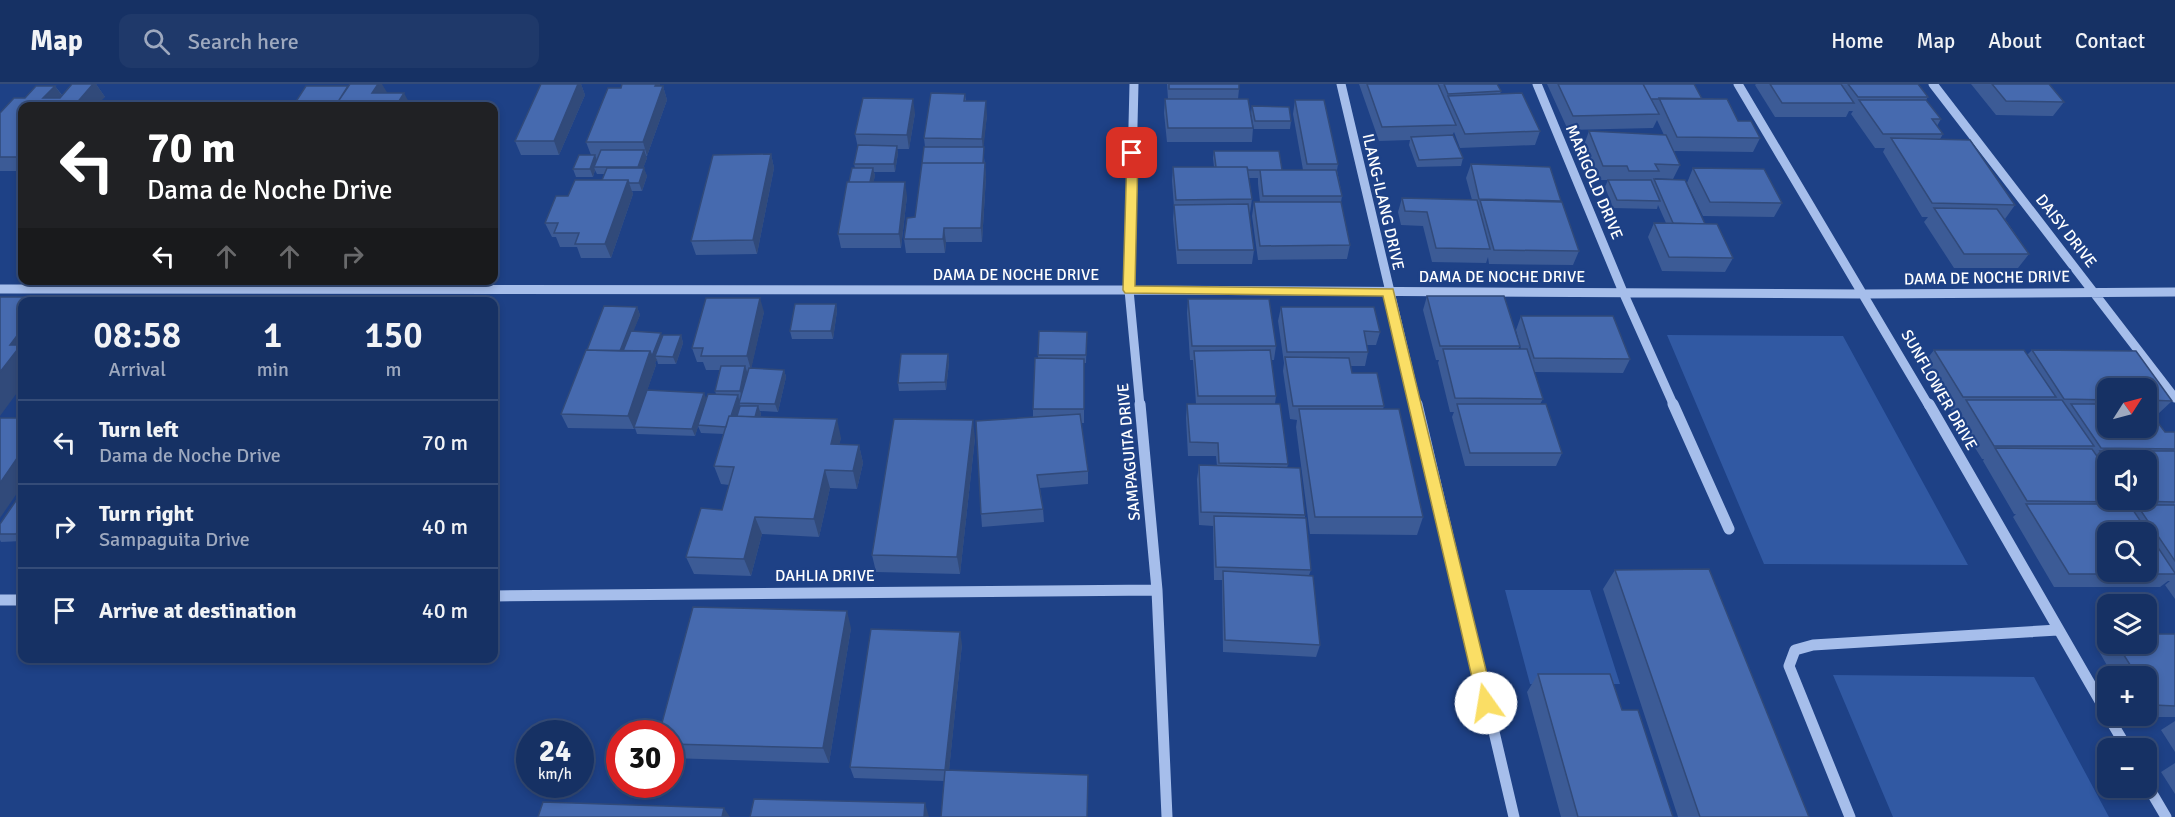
<!DOCTYPE html>
<meta charset="utf-8">
<style>
body{margin:0;font-family:Signika,sans-serif;background:#1f396a;color:#f1f3f6;height:100vh;display:flex;flex-direction:column;font-size:22px;white-space:nowrap}
*{box-sizing:border-box;margin:0}
p{font-size:20px;color:#9ea9bf}
.icon{flex:none;width:33px;height:33px;fill:none;stroke:currentColor;stroke-width:2;stroke-linecap:round;stroke-linejoin:round}
.map{position:relative;flex:1;overflow:hidden}
.panel{position:absolute;left:18px;top:213px;width:480px;height:366px;display:flex;flex-direction:column;background:#163164;border-radius:12px;box-shadow:0 3px 9px #0003,0 0 0 2px #354c78}
.panel>*{flex:none}
.guide{position:absolute;left:18px;top:18px;width:480px;height:183px;border-radius:12px;box-shadow:0 3px 9px #0003,0 0 0 2px #354c78;background:#202124;color:#fff;overflow:hidden}
.needle{width:39px;rotate:54deg}
.tools{position:absolute;left:2097px;top:294px;display:grid;gap:12px}
.tools a{display:grid;place-items:center;width:60px;height:60px;border-radius:12px;background:#163164;box-shadow:0 3px 9px #0003,0 0 0 2px #354c78;font-size:30px}
.speed{position:absolute;left:516px;top:636px;display:flex;gap:12px;font-size:30px;font-weight:700;text-align:center}
.speed>*{display:grid;place-content:center;width:78px;height:78px;border-radius:50%;background:#163164;box-shadow:0 3px 9px #0003,0 0 0 2px #354c78;line-height:1}
.speed small{font-size:15px;font-weight:400}
.speed .limit{border:9px solid #d22;background:#fff;color:#111}
.pin{position:absolute;display:grid;place-items:center;width:51px;height:51px;color:#fff;margin:-26px;border-radius:12px;box-shadow:0 3px 9px #0006}
.me{position:absolute;width:66px;margin:-33px;rotate:347deg;stroke-linejoin:round;filter:drop-shadow(0 0 4px #0008)}
.turn{display:flex;align-items:center;gap:21px;height:126px;padding:0 30px;font-size:27px}
.turn .icon{width:78px;height:78px;stroke-width:2.5}
.turn b{display:block;font-size:42px;line-height:51px}
.lanes{display:flex;align-items:center;height:57px;padding:0 30px;background:#0003;justify-content:center;gap:30px;direction:ltr}
.lanes .off{opacity:.35}
.eta{display:flex;justify-content:space-evenly;align-items:center;height:102px;text-align:center}
.eta b{font-size:36px;font-weight:600;line-height:42px}
ul{padding:0;list-style:none}
li{display:flex;align-items:center;gap:18px;height:84px;padding:0 30px;border-top:2px solid #354c78}
li div{flex:1}
li b{display:block;font-size:22px}
li em{font-style:normal}
header{display:flex;align-items:center;gap:36px;box-sizing:border-box;height:84px;padding:0 30px;background:#163164;border-bottom:2px solid #354c78}
header strong{font-size:28px}
nav{display:flex;gap:33px;margin-inline-start:auto;font-size:21px}
.search{width:420px;height:54px;background:#1f396a;display:flex;align-items:center;gap:15px;box-sizing:border-box;padding:0 21px;border-radius:12px;color:#9ea9bf;font-size:22px}
.map>svg:first-child{display:block}
.green{fill:#3159a3}
.lines{fill:none;stroke-linecap:round;stroke-linejoin:round}
.minor-far1{stroke:#a6beeb;stroke-width:9}
.minor{stroke:#a6beeb;stroke-width:11}
.wall{fill:#3c5b96;fill-rule:evenodd}
.shaded-wall{fill:#314a7a}
.building{fill:#466aaf;stroke:#314a7a;stroke-width:1.5;fill-rule:evenodd}
.route{fill:#fade65;stroke:#a29042;stroke-width:1.5}
.labels{text-anchor:middle;dominant-baseline:central;stroke-width:4.5;stroke-linejoin:round;paint-order:stroke}
.street-label{font-size:16px;fill:#fff;stroke:#1e4186}
</style>
<header>
<strong>Map</strong>
<div class="search"><svg class="icon" aria-label="search" viewBox="0 0 24 24"><circle cx="10" cy="10" r="6"/><path d="M15 15l6 6"/></svg>Search here</div>
<nav><a>Home</a><a>Map</a><a>About</a><a>Contact</a></nav>
</header>
<div class="map">
<svg width="2175" height="733" viewBox="0 0 2175 733">
<rect width="100%" height="100%" fill="#1e4186"/>
<path class="green" d="M1667,251L1843,252L1968,481L1764,480Z
M1505,506H1590L1620,600H1530Z
M1833,591L2034,593L2109,733H1893Z"/>
<g class="lines">
<path class="minor-far1" d="M1134,0L1129,206L1140,322
M1341,0L1417,322
M1537,0L1623,208L1674,322
M1738,0L1929,322
M1933,0L2175,314
M0,205L1129,206L1865,210L2175,208"/>
<path class="minor" d="M1140,320L1157,506L1167,733
M1417,320L1514,733
M1673,320L1729,445
M1929,320L2108,631
M494,512L1157,506
M0,516H22
M2108,632L2127,664
M2146,699L2166,733
M1850,733L1789,582L1795,566L1813,561L2058,546"/>
</g>
<path class="wall" d="M72,0H96L105,13L22,22V87H0V29L25,14L55,2L62,11Z
M541,0H581L585,11L559,71H521L515,57Z
M1167,0H1239V5L1238,15L1253,44L1252,58H1167L1164,29L1165,15H1168Z
M1359,0H1497L1501,7L1500,10L1540,47L1535,61L1460,64L1454,48L1452,52L1463,74L1461,82L1417,83L1409,61L1410,56L1379,57Z
M1547,0H1694L1702,15L1738,37L1760,54L1753,68L1674,67L1680,81L1673,95L1655,94V95L1705,140L1733,174L1725,188L1662,187L1648,153L1654,139H1666L1658,121L1657,125L1613,124L1605,103L1608,96H1597L1584,61L1589,47L1664,51L1657,36L1653,44L1568,46Z
M1756,0H1918L1928,13L1926,16L1941,35L1937,42L1943,50L1940,55L2015,121L2005,135L2029,170L2018,184H1954L1924,138L1928,133H1922L1883,68L1885,64H1875L1851,30L1853,27H1849L1846,33H1775L1755,1Z
M1971,0H2049L2064,18L2053,32L1996,31Z
M663,2L667,16L647,72H646L647,74L643,84L647,92L642,107H632L633,110L611,174H581L577,163H560L556,153H552L545,139L568,112L602,96L605,90H597L595,86L593,93H576L573,85L591,71L586,58L621,4Z
M965,10L966,17L987,31L983,63L986,93L982,158H946L945,169H906L904,155L915,133L925,63L924,54Z
M1295,16L1338,80L1337,86L1342,112L1341,118L1350,161L1347,175L1258,176L1252,132L1254,118H1260L1258,100V94H1249L1252,115L1250,129H1249L1254,166L1252,180H1177L1173,135L1174,123L1172,97L1173,83H1214L1213,74L1214,67L1282,86H1303L1293,30Z
M1252,22L1291,37L1290,45H1254L1251,30Z
M915,29L909,65H897L898,69L895,88H874L875,92L873,98L907,112L901,164H841L838,150L849,98L855,84L854,80L858,64L855,50Z
M771,70L774,84L757,170L696,171L691,157Z
M1471,80L1561,117V118L1579,167L1573,181L1489,180L1488,173L1486,179L1432,178L1423,142L1401,141L1398,128L1402,114L1472,116L1466,94Z
M1693,84L1782,119L1774,133L1703,132L1687,99Z
M1427,212L1520,262L1518,265H1521L1516,246L1521,232L1630,275L1623,289L1534,288L1543,315L1540,320L1562,369L1556,382H1465L1452,333L1454,328H1450L1438,279L1439,276H1436L1423,226Z
M1188,215L1276,262L1274,276H1271L1276,312L1275,320L1288,380L1287,384L1305,431V434L1311,486L1309,491L1320,561L1316,573L1223,568L1222,496H1214L1213,442L1199,441L1197,395L1199,381L1217,382L1216,372H1188L1186,334L1187,320H1196L1193,276H1190L1187,229Z
M836,220L837,227L833,255H792L790,247Z
M637,223L640,231L633,247L662,253L681,251L683,259L676,280H658L657,276L655,279L656,281L645,312L706,314L716,310L715,307L720,286H706L703,278H697L692,264L764,228L751,284L784,286L786,293L778,328L760,327L761,330L760,333L841,354L839,360L859,361L863,379L857,405L830,404L819,453L762,450L751,492L694,490L686,473L722,426L729,401L721,400L714,382L724,350L701,349L698,342L695,352L637,350L635,344L634,345L568,344L561,330Z
M1281,223L1380,248L1376,261H1367L1368,268L1365,282H1351L1352,289L1384,322L1383,325L1423,433L1417,451L1310,450L1296,343L1297,336L1290,335L1283,287L1284,279L1278,237Z
M1039,247L1087,248L1086,279H1084V339H1081L1088,387V400L1040,404L1043,425L1044,438L982,443L981,430L1033,333V325L1038,274Z
M1934,266H2024L2027,271L2032,266L2136,267L2172,317L2158,330H2152L2165,348H2175V515L2165,501L2170,497H2168L2160,503H2054L2013,433L2016,430H2014L1983,377L1984,375H1982L1954,330L1957,327H1952L1923,280ZM2108,304H2146V344H2108ZM2108,376H2146V416H2108ZM2108,448H2146V488H2108Z
M948,270L949,278L946,306L899,307L898,299Z
M975,354L960,490L876,488L872,471Z
M22,408V457L1,458L0,456V440Z
M1615,486L1809,733H1678L1603,505Z
M851,544L829,679L670,674V650Z
M2175,550V633H2137L2136,632H2146V592H2113L2096,562L2108,553V560H2146Z
M962,560L949,686L944,697L854,694L850,683Z
M1538,590L1622,626L1673,733H1561L1527,608Z
M2175,637V668L2161,646Z
M2175,679V710L2161,688Z"/>
<path class="shaded-wall" d="M93,0H96L105,13L96,22H74Z
M378,0H382L388,10L372,9Z
M578,0H581L585,11L559,71L554,57Z
M656,0H660L661,5L663,2L667,16L647,72L643,58Z
M55,2L65,16L43,14Z
M404,9L411,22H396Z
M913,15L915,29L909,65L907,51Z
M986,17L987,31L983,69L982,55Z
M897,62L898,69L895,88L894,80Z
M644,66L647,74L641,90L638,83Z
M771,70L774,84L757,170L753,156Z
M595,71L598,79L594,83L595,86L593,93L590,85Z
M985,79L986,93L982,158L981,144Z
M644,84L647,92L642,107L639,99Z
M873,84L875,92L871,108L870,100Z
M628,96L633,110L611,174L605,160Z
M905,98L907,112L901,164L899,150Z
M494,100L500,114L494,127Z
M944,144L946,158L945,169L943,155Z
M47,213L51,218H44Z
M760,214L764,228L751,286L747,272Z
M836,220L837,227L833,255L831,247Z
M637,223L640,231L624,271L618,272Z
M22,245V302L0,332V288L10,261Z
M661,249L664,256L655,272L657,276L655,279L652,272Z
M681,251L683,259L676,280L673,273Z
M650,267L656,281L634,345L628,332Z
M948,270L949,278L946,306L945,298Z
M745,282L748,290L742,314L740,307Z
M784,286L786,293L778,328L775,320Z
M704,309L707,316L695,352L692,345Z
M738,311L740,319H739L740,321L731,350L728,343Z
M758,322L761,330L756,346L754,339Z
M837,335L841,354L835,378L831,360Z
M973,336L975,354L960,490L957,473Z
M859,361L863,379L857,405L853,387Z
M22,367V402L0,434V399Z
M825,386L830,404L819,453L814,435Z
M755,433L762,450L751,492L744,475Z
M22,441V456L16,450Z
M847,527L851,544L829,679L823,664Z
M960,548L962,560L948,697L945,686Z
M925,719L929,733H924Z
M724,724L730,733H722Z"/>
<path class="building" d="M72,0H93L74,22H22V73H0V29L14,14H25L36,2H55L43,14H60Z
M350,0H378L372,9H404L396,22H335Z
M541,0H578L554,57H515Z
M622,0H656L655,2H663L643,58H586L608,4H621Z
M1169,0H1239V5H1169Z
M1367,0H1438L1456,41L1382,43Z
M1444,0H1497L1501,7L1448,10Z
M1558,0H1643L1659,30L1573,32Z
M1643,0H1694L1702,15H1651Z
M1770,0H1841L1854,19H1782Z
M1848,0H1918L1928,13H1858Z
M1992,0H2049L2064,18L2006,17Z
M306,2H348L336,21L335,19H295Z
M931,9L965,10L964,17H986L982,55L924,54Z
M1522,9L1540,47L1465,50L1448,12Z
M863,14L913,15L907,51L855,50Z
M1659,14L1727,15L1738,37H1751L1760,54L1677,53Z
M1165,15H1248L1253,44H1168Z
M1295,16H1324L1338,80H1307Z
M1859,16H1926L1941,35H1932L1943,50H1883Z
M277,19H335L333,22H275Z
M1252,22L1289,23L1291,37H1255Z
M1589,47L1666,51L1680,81L1655,80L1659,87H1629L1627,82H1603Z
M1453,51L1463,74L1419,76L1411,53Z
M1891,54L1970,56L2015,121L1932,119Z
M858,61L897,62L894,80H854Z
M924,63H984L983,79H922Z
M601,66H644L638,83H594Z
M1214,67H1279L1282,86H1248L1247,83H1216Z
M771,70L753,156L691,157L713,71Z
M579,71H595L590,85H573Z
M922,79H985L981,144H944L943,155H904L907,134L915,133Z
M1471,80L1550,83L1561,117L1479,115Z
M1173,83H1247L1252,115L1176,116Z
M607,84H644L639,99H629L628,96H602Z
M852,84H873L870,98H849Z
M1693,84L1764,85L1782,119L1710,118Z
M1260,86H1336L1342,112H1263Z
M1654,95L1685,96L1705,140L1673,139Z
M575,96H628L605,160H575L579,149H554L558,139H545L556,112H568Z
M1608,96H1651L1660,117L1617,116Z
M847,98H905L899,150H838Z
M1402,114L1477,116L1490,165L1436,164L1427,128L1405,127Z
M1480,116L1562,118L1579,167L1494,166Z
M1254,118H1341L1350,161L1260,162Z
M1248,120L1254,166H1178L1174,121Z
M1934,124L1997,125L2029,170H1964Z
M1654,139L1717,140L1733,174L1669,173Z
M1427,212H1504L1520,262H1440Z
M0,213H47L44,218H22V245L10,261H21L0,288Z
M706,214H760L747,272H701L703,264H692Z
M1188,215H1269L1276,262H1192Z
M795,220H836L831,247H790Z
M604,222L637,223L620,267L587,266Z
M1281,223H1374L1380,248L1364,247L1368,268H1287Z
M1521,232H1613L1630,275L1534,274Z
M631,247L661,249L652,272L650,267H623Z
M1039,247L1087,248L1086,271H1038Z
M663,251H681L673,273L655,272Z
M1443,265H1527L1543,315L1455,314Z
M586,266L650,267L628,332L561,330Z
M1270,266L1276,312H1198L1194,267Z
M1934,266H2024L2056,313H1963Z
M2032,266L2136,267L2172,317L2146,316V304H2108V316L2064,315Z
M901,270H948L945,298L898,299Z
M1285,273L1349,274L1352,289H1377L1384,322H1293Z
M1035,274L1084,275V325H1033Z
M721,282H745L740,307H715Z
M749,284L784,286L775,320L739,319Z
M647,306L704,309L692,345L634,343Z
M708,310L738,311L731,332H729L726,343L698,341Z
M1966,316H2062L2094,362H1994Z
M1187,320H1280L1288,380L1219,379L1218,359L1190,358Z
M1457,320H1546L1562,369H1470Z
M2071,320H2108V344H2146V323L2165,348H2175V365L2101,364Z
M740,322H758L755,333L737,332Z
M1299,325H1399L1423,433H1315Z
M1080,330L1088,387L1037,391L1043,425L981,430L976,337Z
M729,332L837,335L831,360L859,361L853,387L825,386L814,435L755,433L744,475L686,473L701,424L722,426L734,383L714,382Z
M0,334H22V367L0,399Z
M894,335L973,336L957,473L872,471Z
M1995,364L2092,365L2108,388V416H2126L2127,418L2027,417Z
M2100,367H2175V418L2134,417L2133,416H2146V376H2108V377Z
M1199,381L1300,384L1305,431L1201,428Z
M22,408V441L16,450H0V440Z
M2026,420H2129L2175,489V490H2069ZM2108,448H2146V488H2108Z
M2137,421H2175V477Z
M1214,432L1306,434L1311,486L1216,483Z
M1709,485L1809,733H1700L1615,486Z
M1223,487L1313,492L1320,561L1225,556Z
M693,523L847,527L823,664L670,660V650H659Z
M871,545L960,548L945,686L850,683Z
M2146,550H2175V622L2154,621L2146,608V592H2137L2117,560H2146Z
M1538,590H1610L1622,626H1638L1673,733H1578Z
M945,686L1088,691L1087,733H941Z
M754,715L925,719L924,733H750Z
M543,718L724,724L722,733H538Z"/>
<path class="route" d="M1132,65L1138,69L1135,202L1393,205L1494,619L1492,624L1486,626L1481,624L1478,619L1383,212L1125,209L1123,206L1127,69Z"/>
<g class="labels">
<g class="street-label">
<text transform="translate(1594 98) rotate(67)">MARIGOLD DRIVE</text>
<text transform="translate(1383 118) rotate(77)">ILANG-ILANG DRIVE</text>
<text transform="translate(2066 147) rotate(52)">DAISY DRIVE</text>
<text x="1016" y="191">DAMA DE NOCHE DRIVE</text>
<text x="1502" y="193">DAMA DE NOCHE DRIVE</text>
<text transform="translate(1987 194) rotate(-1)">DAMA DE NOCHE DRIVE</text>
<text transform="translate(1939 306) rotate(60)">SUNFLOWER DRIVE</text>
<text transform="translate(1129 368) rotate(-95)">SAMPAGUITA DRIVE</text>
<text x="825" y="492">DAHLIA DRIVE</text>
</g>
</g>
</svg>
<div class="tools">
<a><svg class="needle" viewBox="-14 -14 28 28"><path d="M0-13l5 13h-10z" fill="#e53935"/><path d="M0 13l5-13h-10z" fill="#9ea9bf"/></svg></a>
<a><svg class="icon" aria-label="sound" viewBox="0 0 24 24"><path d="M4 9h4l5-4v14l-5-4H4zM17 9q2 3 0 6"/></svg></a>
<a><svg class="icon" aria-label="search" viewBox="0 0 24 24"><circle cx="10" cy="10" r="6"/><path d="M15 15l6 6"/></svg></a>
<a><svg class="icon" aria-label="layers" viewBox="0 0 24 24"><path d="M12 4l9 5-9 5-9-5zM3 14l9 5 9-5"/></svg></a>
<a>+</a>
<a>−</a>
</div>
<div class="speed"><div>24<small>km/h</small></div><div class="limit">30</div></div>
<div class="pin" style="left:1132px;top:69px;background:#d93025"><svg class="icon" aria-label="arrive" viewBox="0 0 24 24"><path d="M6 21V4h12l-3 4 3 4H6"/></svg></div>
<svg class="me" style="left:1486px;top:619px" viewBox="-20 -20 40 40"><circle r="19" fill="#fff"/><path d="M0-13L10 11 0 6-10 11z" fill="#fade65"/></svg>
<div class="guide">
<div class="turn"><svg class="icon" aria-label="left" viewBox="0 0 24 24"><path d="M17 20v-9H6M10 6l-5 5 5 5"/></svg><div><b>70 m</b>Dama de Noche Drive</div></div>
<div class="lanes"><svg class="icon" aria-label="left" viewBox="0 0 24 24"><path d="M17 20v-9H6M10 6l-5 5 5 5"/></svg><svg class="icon off" aria-label="ahead" viewBox="0 0 24 24"><path d="M12 20V5M6 11l6-6 6 6"/></svg><svg class="icon off" aria-label="ahead" viewBox="0 0 24 24"><path d="M12 20V5M6 11l6-6 6 6"/></svg><svg class="icon off" aria-label="right" viewBox="0 0 24 24"><path d="M7 20v-9h11M14 6l5 5-5 5"/></svg></div>
</div>
<section class="panel">
<div class="eta">
<div><b>08:58</b><p>Arrival</p></div>
<div><b>1</b><p>min</p></div>
<div><b>150</b><p>m</p></div>
</div>
<ul>
<li><svg class="icon" aria-label="left" viewBox="0 0 24 24"><path d="M17 20v-9H6M10 6l-5 5 5 5"/></svg><div><b>Turn left</b><p>Dama de Noche Drive</p></div><em>70 m</em></li>
<li><svg class="icon" aria-label="right" viewBox="0 0 24 24"><path d="M7 20v-9h11M14 6l5 5-5 5"/></svg><div><b>Turn right</b><p>Sampaguita Drive</p></div><em>40 m</em></li>
<li><svg class="icon" aria-label="arrive" viewBox="0 0 24 24"><path d="M6 21V4h12l-3 4 3 4H6"/></svg><div><b>Arrive at destination</b></div><em>40 m</em></li>
</ul>
</section>
</div>
